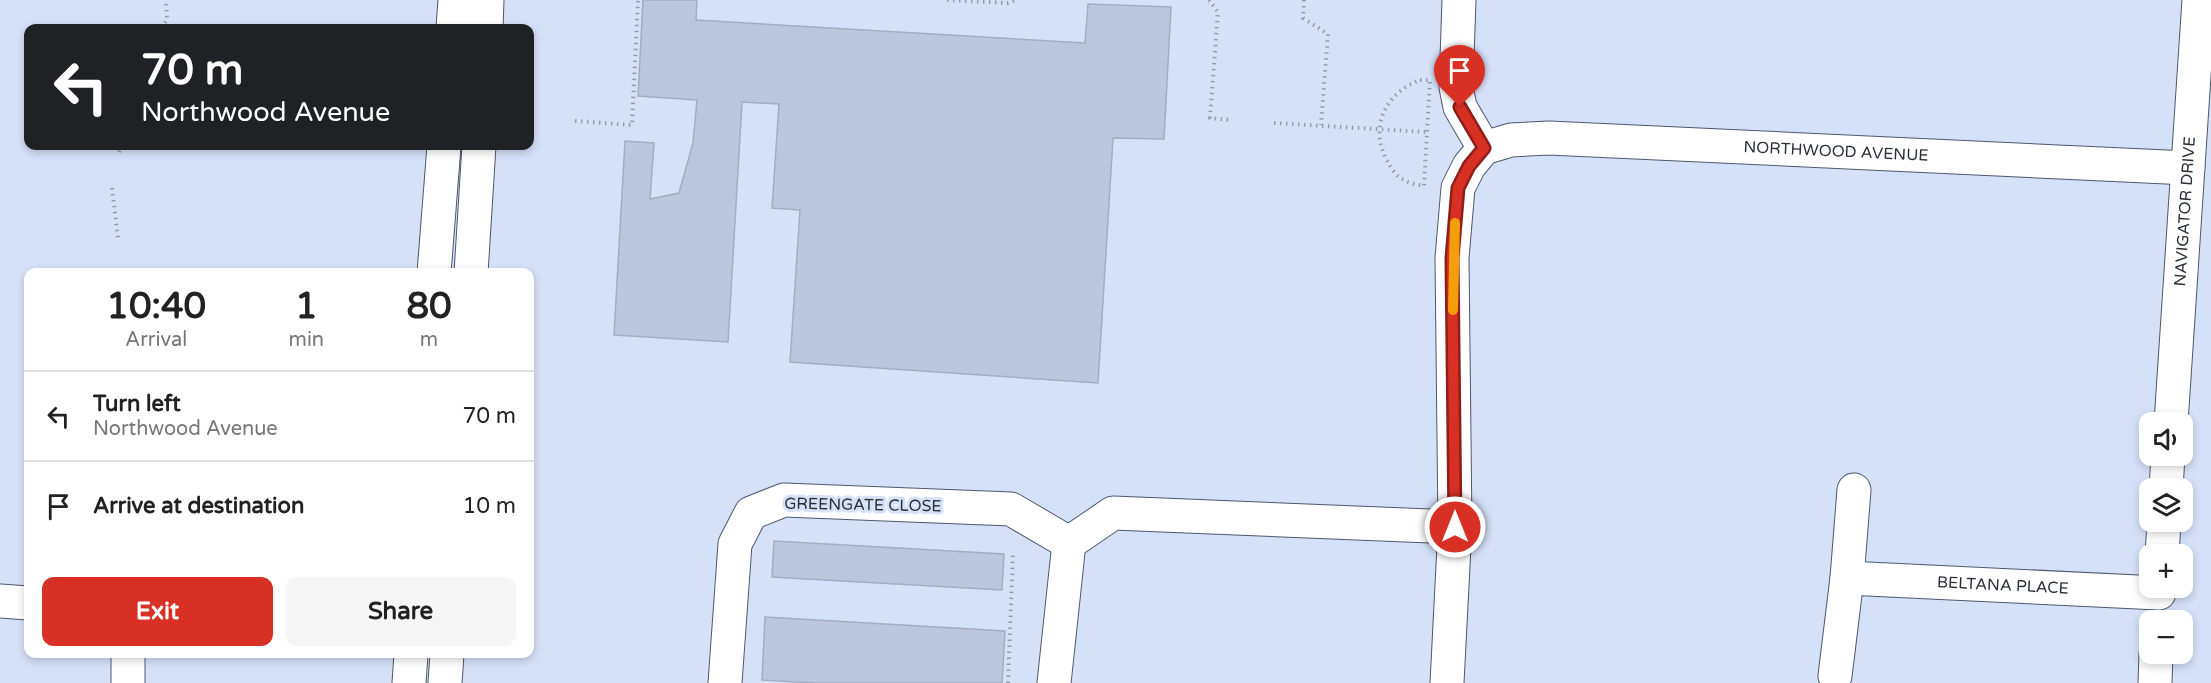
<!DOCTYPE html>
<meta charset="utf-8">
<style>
body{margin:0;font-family:"Varela Round",sans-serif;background:#f6f6f6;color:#222;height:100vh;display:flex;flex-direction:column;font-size:22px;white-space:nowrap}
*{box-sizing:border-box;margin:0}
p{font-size:20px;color:#767676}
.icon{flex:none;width:33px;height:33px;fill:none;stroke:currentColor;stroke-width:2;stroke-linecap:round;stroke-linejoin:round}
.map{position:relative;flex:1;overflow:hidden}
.panel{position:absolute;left:24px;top:268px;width:510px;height:390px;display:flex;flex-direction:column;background:#fff;border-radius:12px;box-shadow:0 3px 9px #0003}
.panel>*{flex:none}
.guide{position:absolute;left:24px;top:24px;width:510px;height:126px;border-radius:12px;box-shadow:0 3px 9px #0003;background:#202124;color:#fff;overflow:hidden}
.controls{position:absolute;left:2139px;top:412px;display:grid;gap:12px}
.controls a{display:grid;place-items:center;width:54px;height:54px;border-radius:12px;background:#fff;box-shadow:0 3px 9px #0003;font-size:30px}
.pin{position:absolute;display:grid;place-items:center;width:51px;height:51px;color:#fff;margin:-62px -26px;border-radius:50% 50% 50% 0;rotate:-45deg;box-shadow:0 0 6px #0007}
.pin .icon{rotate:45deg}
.me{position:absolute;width:66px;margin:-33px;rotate:0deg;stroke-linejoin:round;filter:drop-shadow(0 0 4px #0008)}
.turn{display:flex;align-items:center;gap:21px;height:126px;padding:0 18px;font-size:27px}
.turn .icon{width:78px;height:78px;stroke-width:2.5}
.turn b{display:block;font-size:42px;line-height:51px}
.eta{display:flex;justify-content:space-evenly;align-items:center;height:102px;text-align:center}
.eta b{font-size:36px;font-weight:700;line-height:42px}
.cta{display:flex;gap:12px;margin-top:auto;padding:12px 18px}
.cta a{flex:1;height:69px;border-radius:12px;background:#d93025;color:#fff;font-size:24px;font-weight:700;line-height:69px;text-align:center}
.cta a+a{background:#f6f6f6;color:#222}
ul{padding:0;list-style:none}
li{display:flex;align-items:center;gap:18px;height:90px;padding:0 18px;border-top:2px solid #e0e0e0}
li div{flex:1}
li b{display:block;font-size:22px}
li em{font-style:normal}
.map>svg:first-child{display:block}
.building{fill:#bcc7de;stroke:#a2adc4;stroke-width:1.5}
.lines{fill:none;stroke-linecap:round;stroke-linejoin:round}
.minor-casing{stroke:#4e586c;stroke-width:35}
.major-casing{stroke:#4e586c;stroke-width:35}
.path{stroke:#939cae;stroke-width:4;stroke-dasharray:1.5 4.5;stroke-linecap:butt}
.minor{stroke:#fff;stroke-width:33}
.major{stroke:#fff;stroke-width:33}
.route-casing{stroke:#8d1f18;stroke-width:15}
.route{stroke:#d93025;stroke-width:10}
.slow{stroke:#f59e0b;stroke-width:10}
.labels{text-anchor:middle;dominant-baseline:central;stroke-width:6;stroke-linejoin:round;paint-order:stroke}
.street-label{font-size:16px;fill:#2a2e37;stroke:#d5e1f9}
</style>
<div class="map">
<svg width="2211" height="683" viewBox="0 0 2211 683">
<rect width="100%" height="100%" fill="#d5e1f9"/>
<path class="building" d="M643,0H697L696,20L1085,43L1088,4L1171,7L1164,139L1113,138L1098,383L790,362L800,210L772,208L779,104L742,102L728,342L614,335L625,141L654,143L650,199L679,193L693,143L697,100L638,96Z
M774,541L1004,554L1002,590L772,577Z
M765,617L1005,631L1002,683H815L762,680Z"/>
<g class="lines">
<defs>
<g id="minor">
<path d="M1459,0L1456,87L1460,107L1484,148"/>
<path id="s1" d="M2171,423L2199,0"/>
<path d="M2166,489L2168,456"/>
<path d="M2162,555L2164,522"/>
<path id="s2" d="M1847,578L2159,593"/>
<path d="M0,601L28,603"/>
<path d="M128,654V683"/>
<path d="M1835,676L1847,578L1854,490"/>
<path d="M725,683L735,544L751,513L784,500L1011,509L1069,543"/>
<path d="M1054,683L1069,543L1113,513L1455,527"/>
<path id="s3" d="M1447,683L1455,527L1452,258L1458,188L1469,166L1484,148L1511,140L1549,138L2188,168"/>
<path d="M2155,683L2156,654"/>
</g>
<path id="major" d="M453,28L455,0
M486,28L487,0
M434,273L444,146
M471,273L479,146
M409,683L411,654
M445,683L447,654"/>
</defs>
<use href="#minor" class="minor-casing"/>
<use href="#major" class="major-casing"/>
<path class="path" d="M947,0L1008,3L1016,0
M1209,0L1218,12L1210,118L1231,120
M1304,0L1303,18L1328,34L1321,125
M162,28L167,19L166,0
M1420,80H1430L1424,186C1418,185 1409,183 1402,179C1396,176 1391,168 1388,162C1368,128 1385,93 1420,80Z
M575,121L632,125L638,0
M1274,123L1426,132
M119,152L121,146
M112,188L118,238
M1008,683L1013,553"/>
<use href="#minor" class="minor"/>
<use href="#major" class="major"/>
</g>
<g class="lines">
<defs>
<path id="route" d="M1455,527L1452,258L1458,188L1469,166L1484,148L1460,107"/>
</defs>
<use href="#route" class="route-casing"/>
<use href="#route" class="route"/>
<path class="slow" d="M1453,310L1455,223"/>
</g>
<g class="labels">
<g class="street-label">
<text stroke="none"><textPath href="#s3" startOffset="897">NORTHWOOD AVENUE</textPath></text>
<text stroke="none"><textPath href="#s1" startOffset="212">NAVIGATOR DRIVE</textPath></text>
<text transform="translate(863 505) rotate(1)">GREENGATE CLOSE</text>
<text stroke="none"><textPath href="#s2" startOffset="156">BELTANA PLACE</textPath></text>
</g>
</g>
</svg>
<div class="controls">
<a><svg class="icon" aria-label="sound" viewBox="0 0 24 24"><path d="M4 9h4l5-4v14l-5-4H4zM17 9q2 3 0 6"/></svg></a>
<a><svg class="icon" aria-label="layers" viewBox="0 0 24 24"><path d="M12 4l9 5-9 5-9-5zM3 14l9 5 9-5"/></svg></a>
<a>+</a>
<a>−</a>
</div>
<div class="pin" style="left:1460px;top:107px;background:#d93025"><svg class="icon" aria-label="arrive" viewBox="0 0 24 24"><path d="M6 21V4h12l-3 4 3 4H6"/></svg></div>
<svg class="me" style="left:1455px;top:527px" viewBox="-20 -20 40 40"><circle r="17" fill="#d93025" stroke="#fff" stroke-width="3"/><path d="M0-11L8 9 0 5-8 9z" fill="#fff"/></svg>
<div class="guide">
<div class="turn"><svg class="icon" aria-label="left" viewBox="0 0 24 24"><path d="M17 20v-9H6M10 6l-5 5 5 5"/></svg><div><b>70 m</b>Northwood Avenue</div></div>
</div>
<section class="panel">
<div class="eta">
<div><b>10:40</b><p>Arrival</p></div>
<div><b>1</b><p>min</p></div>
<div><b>80</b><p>m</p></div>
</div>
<ul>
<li><svg class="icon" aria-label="left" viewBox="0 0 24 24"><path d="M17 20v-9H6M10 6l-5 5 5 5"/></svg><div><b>Turn left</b><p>Northwood Avenue</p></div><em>70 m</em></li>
<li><svg class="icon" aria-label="arrive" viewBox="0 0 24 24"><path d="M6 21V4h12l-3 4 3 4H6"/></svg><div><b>Arrive at destination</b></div><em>10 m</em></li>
</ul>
<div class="cta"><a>Exit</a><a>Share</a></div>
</section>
</div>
